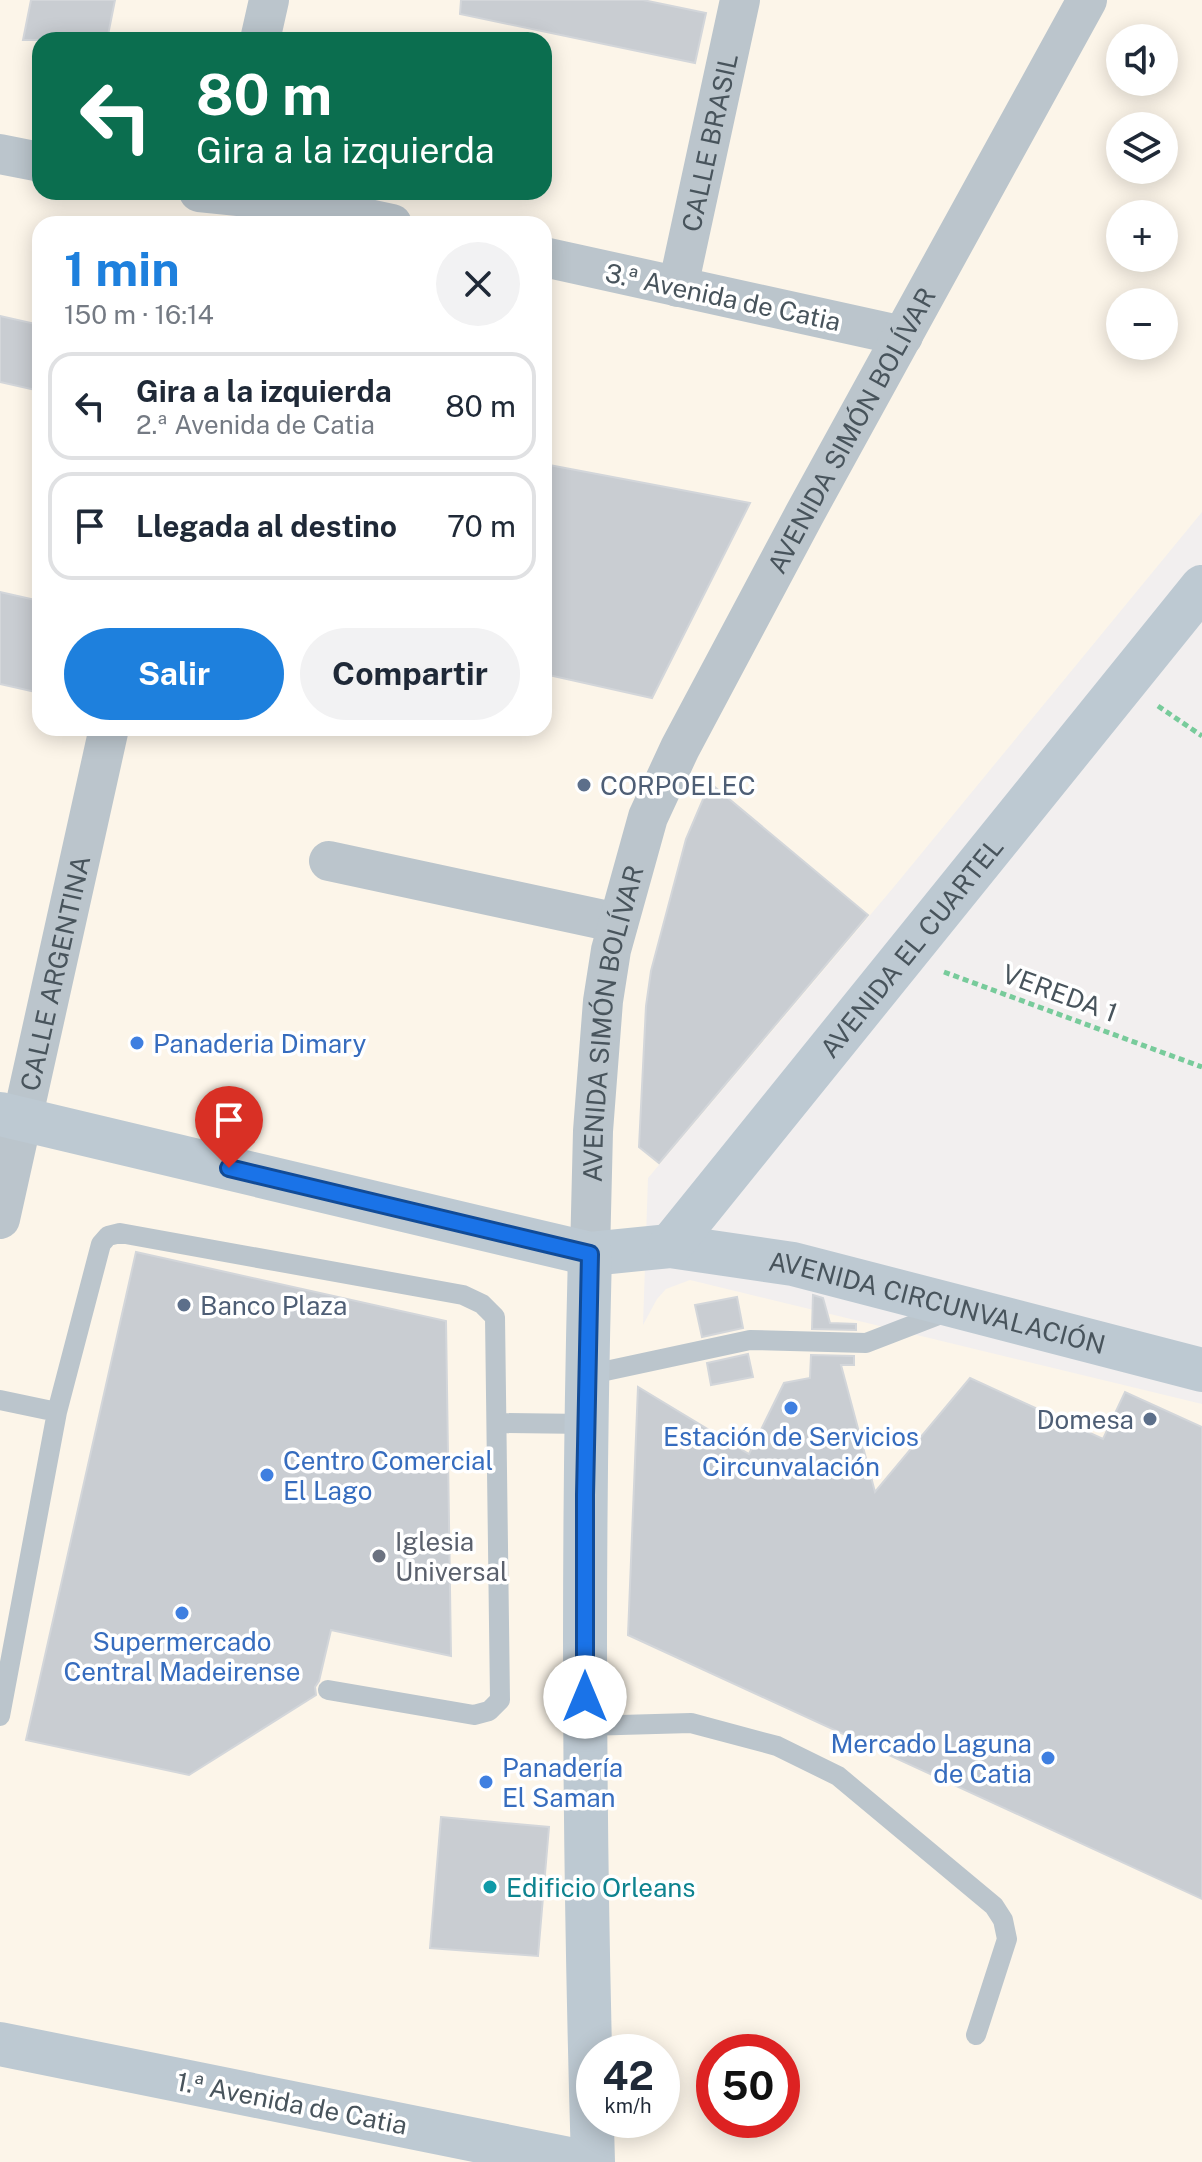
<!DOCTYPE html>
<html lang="es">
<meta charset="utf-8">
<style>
body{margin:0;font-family:"Public Sans",sans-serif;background:#f2f2f3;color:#1f2937;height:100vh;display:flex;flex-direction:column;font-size:30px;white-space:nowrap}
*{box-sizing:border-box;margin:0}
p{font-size:26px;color:#747a83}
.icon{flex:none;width:44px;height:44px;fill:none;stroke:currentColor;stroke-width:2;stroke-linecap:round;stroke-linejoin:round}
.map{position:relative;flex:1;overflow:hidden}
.drawer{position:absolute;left:32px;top:216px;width:520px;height:520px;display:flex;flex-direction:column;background:#fff;border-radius:24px;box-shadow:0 4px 20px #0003}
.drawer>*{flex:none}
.banner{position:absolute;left:32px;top:32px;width:520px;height:168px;border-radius:24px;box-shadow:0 4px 20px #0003;background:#0b6e4f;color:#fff;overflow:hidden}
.fabs{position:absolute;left:1106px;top:24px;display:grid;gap:16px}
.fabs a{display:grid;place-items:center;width:72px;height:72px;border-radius:50%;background:#fff;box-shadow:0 4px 20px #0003;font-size:40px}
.speed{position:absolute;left:576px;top:2034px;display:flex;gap:16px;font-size:40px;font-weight:700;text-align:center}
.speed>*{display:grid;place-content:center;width:104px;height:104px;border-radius:50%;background:#fff;box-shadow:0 4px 20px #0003;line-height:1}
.speed small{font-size:20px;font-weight:400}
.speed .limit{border:12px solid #d22;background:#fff;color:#111}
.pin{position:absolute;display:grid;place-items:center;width:68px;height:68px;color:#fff;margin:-82px -34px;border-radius:50% 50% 50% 0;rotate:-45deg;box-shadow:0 0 8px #0007}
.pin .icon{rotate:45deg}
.me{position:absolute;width:88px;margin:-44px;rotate:0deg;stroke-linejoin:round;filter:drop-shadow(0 0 6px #0008)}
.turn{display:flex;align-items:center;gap:28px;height:168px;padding:0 32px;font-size:36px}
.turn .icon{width:104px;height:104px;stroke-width:2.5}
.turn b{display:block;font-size:56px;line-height:68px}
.round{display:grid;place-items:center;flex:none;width:84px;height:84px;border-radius:42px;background:#f2f2f3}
.summary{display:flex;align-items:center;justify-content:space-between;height:136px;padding:0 32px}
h1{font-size:48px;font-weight:700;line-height:60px;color:#1e80dd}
.button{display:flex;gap:16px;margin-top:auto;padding:16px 32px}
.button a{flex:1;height:92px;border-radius:48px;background:#1e80dd;color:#fff;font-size:32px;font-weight:700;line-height:92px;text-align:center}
.button a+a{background:#f2f2f3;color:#1f2937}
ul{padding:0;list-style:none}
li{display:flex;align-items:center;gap:24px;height:108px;margin:0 16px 12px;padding:0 16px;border:4px solid #e0e1e3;border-radius:24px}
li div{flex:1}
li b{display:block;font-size:30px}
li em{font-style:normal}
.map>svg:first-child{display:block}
.commercial{fill:#fcf5e9;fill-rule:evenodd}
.building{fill:#c9cdd2;stroke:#d3d6da;stroke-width:2}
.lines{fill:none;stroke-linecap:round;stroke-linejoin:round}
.path{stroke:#78cb9b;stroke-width:5;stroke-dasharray:6 4;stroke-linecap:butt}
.lane{stroke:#bbc5cc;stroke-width:20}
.street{stroke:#bbc5cc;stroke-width:40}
.secondary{stroke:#bdc9d2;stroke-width:44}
.route-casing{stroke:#114b97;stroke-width:20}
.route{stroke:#1a73e8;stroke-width:14}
.service-dot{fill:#5c6f8a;stroke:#fff;stroke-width:3}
.shop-dot{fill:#3f7fe0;stroke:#fff;stroke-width:3}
.worship-dot{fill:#6b7280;stroke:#fff;stroke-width:3}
.culture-dot{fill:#0f9aa8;stroke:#fff;stroke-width:3}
.labels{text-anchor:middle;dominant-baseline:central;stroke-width:7;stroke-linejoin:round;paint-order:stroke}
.street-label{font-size:26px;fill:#48545c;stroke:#fff}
.service-label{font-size:26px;fill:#4e5e75;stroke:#fff;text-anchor:start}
.shop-label{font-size:26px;fill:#366cbe;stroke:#fff;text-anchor:start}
.worship-label{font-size:26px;fill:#5b616d;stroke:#fff;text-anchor:start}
.culture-label{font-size:26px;fill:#0d838f;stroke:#fff;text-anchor:start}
</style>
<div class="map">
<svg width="1202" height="2162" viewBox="0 0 1202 2162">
<rect width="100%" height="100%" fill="#f2efef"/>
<path class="commercial" d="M0,0H1202V512L893,888L648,1178L643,1325L657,1299L666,1289L690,1280L1202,1404V2162H0ZM1120,38H1164V82H1120ZM40,40H544V192H40ZM1120,126H1164V170H1120ZM1120,214H1164V258H1120ZM40,224H544V728H40ZM1120,302H1164V346H1120ZM594,2052H662V2120H594ZM714,2052H782V2120H714Z"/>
<path class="building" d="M31,0H115L107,40H23Z
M461,0H643L706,13L695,63L460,14Z
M0,316L40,325V391L0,382Z
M544,464L750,503L652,698L544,674Z
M0,592L40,601V693L0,684Z
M710,783L868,915L659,1163L639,1147L646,1006L651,971L686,839Z
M136,1252L446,1321L451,1656L331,1630L319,1681L315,1687L316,1695L189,1775L26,1740Z
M813,1295L823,1298L830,1323L856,1324V1330L812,1329Z
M737,1297L743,1328L702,1337L695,1305Z
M748,1354L753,1377L711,1385L707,1363Z
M811,1355L854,1356V1365H841L875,1492L970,1378L1103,1439L1125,1392L1202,1427V1899L628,1635L638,1387L749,1454L784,1383L810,1378Z
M441,1817L549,1827L538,1956L430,1948Z"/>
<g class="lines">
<path class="path" d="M1158,706L1202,736
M944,972L1202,1067"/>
<path class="lane" d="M587,1375L750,1340L866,1343L949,1311
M0,1400L57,1412
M497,1423L587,1424
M0,1716L57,1412L101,1244L108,1236L120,1233L463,1295L482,1304L495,1317L500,1700L489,1711L474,1715L328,1690
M585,1726L691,1723L777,1746L838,1776L994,1906L1003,1920L1007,1939L976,2035"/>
<g class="street">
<path d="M260,40L269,0"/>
<path d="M0,154L40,162"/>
<path d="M199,192L285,201L392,224"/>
<path d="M544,257L903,336"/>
<path id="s1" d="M678,287L740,0"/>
<path d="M329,861L618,923"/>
<path id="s2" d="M0,1219L109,728"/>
<path id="s3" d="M590,1254L593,1131L603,1001L611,950L648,817L680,748L804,515L1087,0"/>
</g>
<g class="secondary">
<path id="s4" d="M0,1114L590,1254L670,1246L793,1264L1202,1370"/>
<path id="s5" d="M670,1246L1202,587"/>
<path d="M590,1254C582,1556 584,1859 593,2162"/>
<path d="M0,2044L584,2162"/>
</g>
</g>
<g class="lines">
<defs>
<path id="route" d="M229,1168L590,1254L585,1495V1697"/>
</defs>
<use href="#route" class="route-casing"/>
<use href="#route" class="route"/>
</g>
<g class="service-dot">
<circle cx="584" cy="785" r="8"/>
<circle cx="184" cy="1305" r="8"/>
<circle cx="1150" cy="1419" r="8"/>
</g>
<g class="shop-dot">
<circle cx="137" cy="1043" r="8"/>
<circle cx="791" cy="1408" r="8"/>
<circle cx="267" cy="1475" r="8"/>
<circle cx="182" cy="1613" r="8"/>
<circle cx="1048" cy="1758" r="8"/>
<circle cx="486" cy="1782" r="8"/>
</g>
<circle class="worship-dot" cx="379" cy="1556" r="8"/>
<circle class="culture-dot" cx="490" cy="1887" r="8"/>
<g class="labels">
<g class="street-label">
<text stroke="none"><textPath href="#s1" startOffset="148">CALLE BRASIL</textPath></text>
<text transform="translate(723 297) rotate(12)">3.ª Avenida de Catia</text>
<text stroke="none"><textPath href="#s3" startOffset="880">AVENIDA SIMÓN BOLÍVAR</textPath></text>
<text stroke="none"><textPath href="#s5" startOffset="384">AVENIDA EL CUARTEL</textPath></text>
<text stroke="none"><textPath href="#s2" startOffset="252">CALLE ARGENTINA</textPath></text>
<text transform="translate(1060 993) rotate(20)">VEREDA 1</text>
<text stroke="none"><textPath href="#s3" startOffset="232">AVENIDA SIMÓN BOLÍVAR</textPath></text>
<text stroke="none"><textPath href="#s4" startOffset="960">AVENIDA CIRCUNVALACIÓN</textPath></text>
<text transform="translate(292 2103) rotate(11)">1.ª Avenida de Catia</text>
</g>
<g class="service-label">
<text x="600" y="785">CORPOELEC</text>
<text x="200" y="1305">Banco Plaza</text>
<text x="1134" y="1419" text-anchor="end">Domesa</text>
</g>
<g class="shop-label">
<text x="153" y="1043">Panaderia Dimary</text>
<text x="791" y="1436" text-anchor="middle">Estación de Servicios<tspan x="791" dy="30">Circunvalación</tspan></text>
<text x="283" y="1460">Centro Comercial<tspan x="283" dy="30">El Lago</tspan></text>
<text x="182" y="1641" text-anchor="middle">Supermercado<tspan x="182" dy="30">Central Madeirense</tspan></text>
<text x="1032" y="1743" text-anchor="end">Mercado Laguna<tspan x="1032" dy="30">de Catia</tspan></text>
<text x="502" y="1767">Panadería<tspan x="502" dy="30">El Saman</tspan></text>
</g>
<g class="worship-label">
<text x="395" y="1541">Iglesia<tspan x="395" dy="30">Universal</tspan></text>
</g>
<g class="culture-label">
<text x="506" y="1887">Edificio Orleans</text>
</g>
</g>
</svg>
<div class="fabs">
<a><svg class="icon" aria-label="sound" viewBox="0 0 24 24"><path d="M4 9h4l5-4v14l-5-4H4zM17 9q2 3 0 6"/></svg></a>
<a><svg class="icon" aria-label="layers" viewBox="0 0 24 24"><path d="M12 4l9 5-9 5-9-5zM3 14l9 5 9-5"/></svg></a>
<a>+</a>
<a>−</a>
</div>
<div class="speed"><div>42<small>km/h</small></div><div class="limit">50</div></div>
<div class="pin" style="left:229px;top:1168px;background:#d93025"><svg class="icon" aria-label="arrive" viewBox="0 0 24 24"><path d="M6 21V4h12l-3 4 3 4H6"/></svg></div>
<svg class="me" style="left:585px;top:1697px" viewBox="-20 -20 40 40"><circle r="19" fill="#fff"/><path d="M0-13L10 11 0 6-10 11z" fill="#1a73e8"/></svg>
<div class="banner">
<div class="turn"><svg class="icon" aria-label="left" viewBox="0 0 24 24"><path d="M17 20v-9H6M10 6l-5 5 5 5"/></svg><div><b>80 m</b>Gira a la izquierda</div></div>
</div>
<section class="drawer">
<div class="summary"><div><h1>1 min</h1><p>150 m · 16:14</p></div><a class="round"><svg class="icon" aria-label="close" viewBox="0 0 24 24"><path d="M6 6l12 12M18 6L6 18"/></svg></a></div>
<ul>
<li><svg class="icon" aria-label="left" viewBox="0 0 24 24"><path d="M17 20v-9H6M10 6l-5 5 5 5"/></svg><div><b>Gira a la izquierda</b><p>2.ª Avenida de Catia</p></div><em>80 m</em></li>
<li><svg class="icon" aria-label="arrive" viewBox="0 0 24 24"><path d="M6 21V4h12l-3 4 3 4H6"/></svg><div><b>Llegada al destino</b></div><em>70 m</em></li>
</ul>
<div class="button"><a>Salir</a><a>Compartir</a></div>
</section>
</div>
